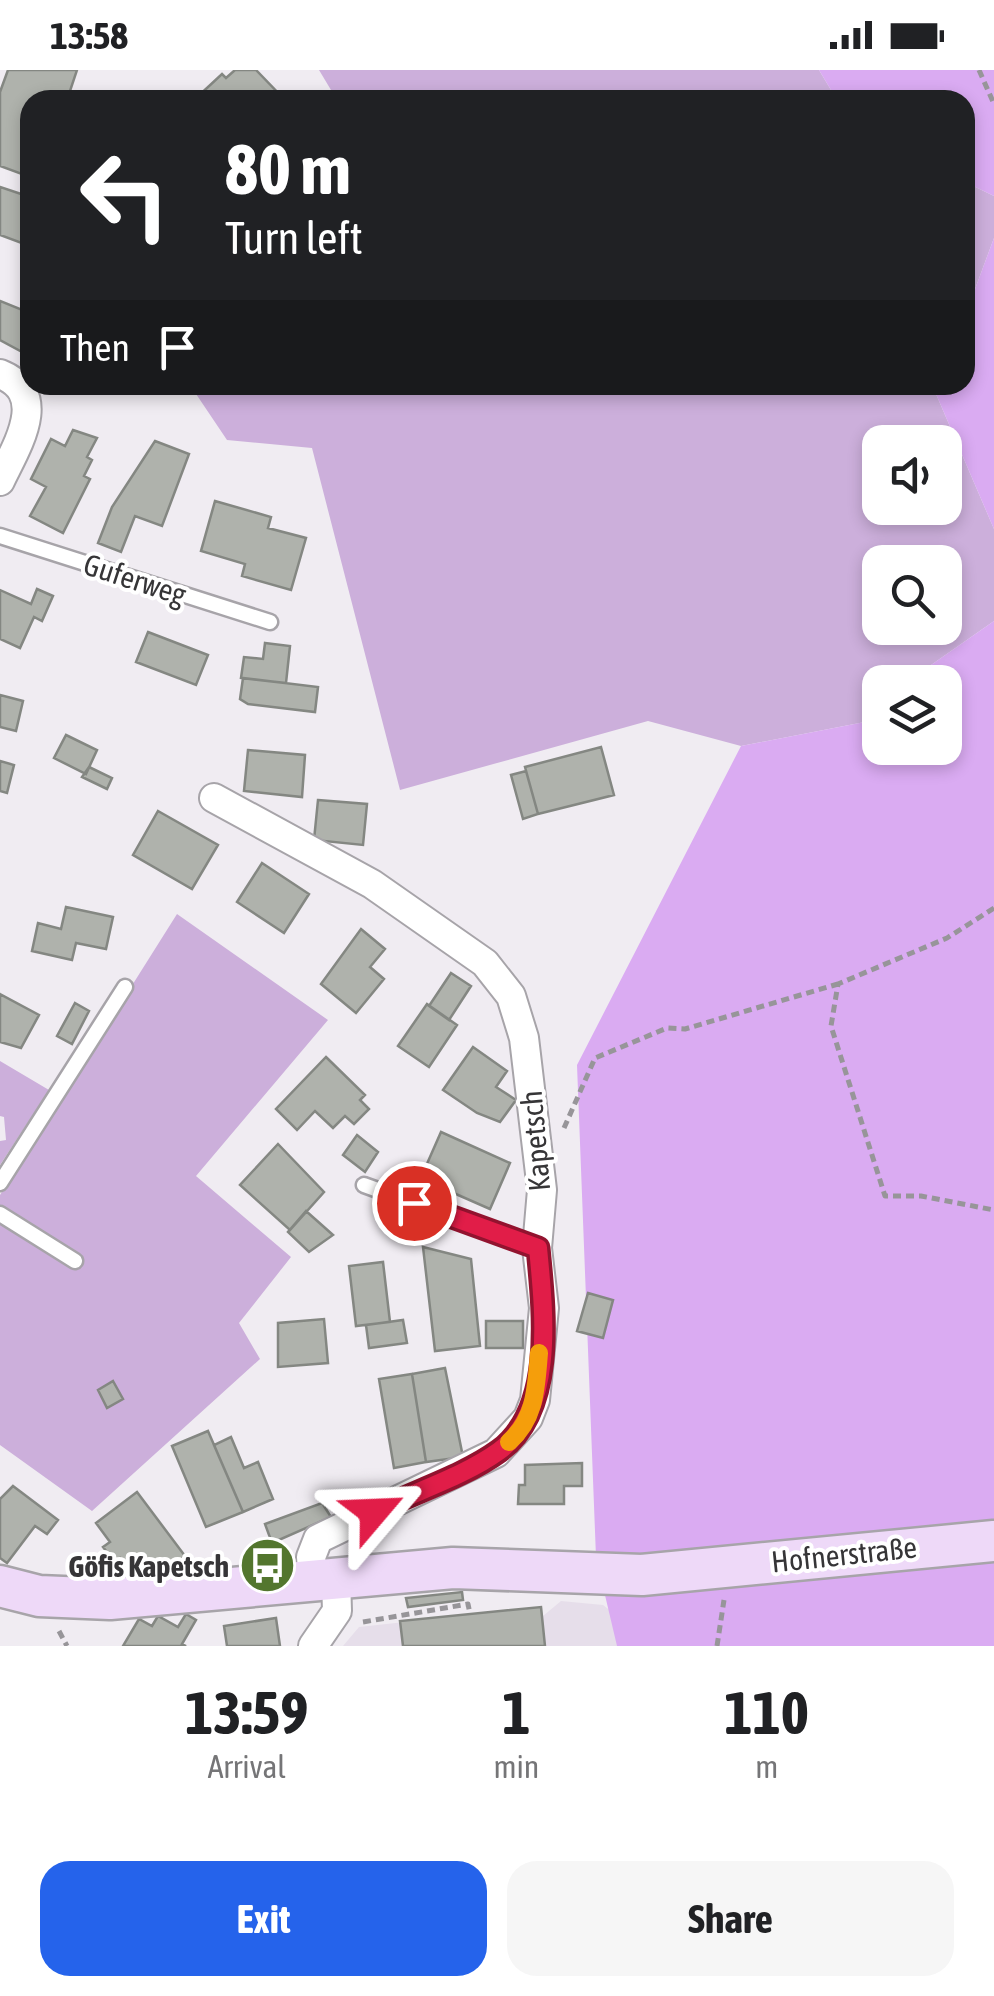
<!DOCTYPE html>
<meta charset="utf-8">
<style>
body{margin:0;font-family:"Asap Condensed",sans-serif;background:#f6f6f6;color:#202124;height:100vh;display:flex;flex-direction:column;font-size:38px;white-space:nowrap}
*{box-sizing:border-box;margin:0}
p{font-size:32px;color:#757577}
.icon{flex:none;width:55px;height:55px;fill:none;stroke:currentColor;stroke-width:2;stroke-linecap:round;stroke-linejoin:round}
.map{position:relative;height:1576px;overflow:hidden}
.panel{display:flex;flex-direction:column;background:#fff;flex:1}
.panel>*{flex:none}
.hud{position:absolute;left:20px;top:20px;width:955px;height:305px;border-radius:30px;box-shadow:0 5px 15px #0003;background:#202124;color:#fff;overflow:hidden}
.controls{position:absolute;left:862px;top:355px;display:grid;gap:20px}
.controls a{display:grid;place-items:center;width:100px;height:100px;border-radius:20px;background:#fff;box-shadow:0 5px 15px #0003;font-size:50px}
.pin{position:absolute;display:grid;place-items:center;width:85px;height:85px;color:#fff;margin:-42px;border:5px solid #fff;border-radius:50%;box-shadow:0 2px 10px #0007}
.me{position:absolute;width:110px;margin:-55px;rotate:64deg;stroke-linejoin:round;filter:drop-shadow(0 0 8px #0008)}
.turn{display:flex;align-items:center;gap:35px;height:210px;padding:0 40px;font-size:45px}
.turn .icon{width:130px;height:130px;stroke-width:2.5}
.turn b{display:block;font-size:70px;line-height:85px}
.then{display:flex;align-items:center;height:95px;padding:0 40px;background:#0003;gap:20px;font-size:38px}
.eta{display:flex;justify-content:space-evenly;align-items:center;height:170px;text-align:center}
.eta b{font-size:60px;font-weight:700;line-height:70px}
.button{display:flex;gap:20px;margin-top:auto;padding:20px 40px}
.button a{flex:1;height:115px;border-radius:30px;background:#2563eb;color:#fff;font-size:40px;font-weight:700;line-height:115px;text-align:center}
.button a+a{background:#f6f6f6;color:#202124}
.status{display:flex;justify-content:space-between;align-items:center;height:70px;padding:0 50px;background:#fff;direction:ltr}
.status svg{height:28px;fill:currentColor}
.map>svg:first-child{display:block}
.built{fill:#e6deea}
.green{fill:#ccafdb;fill-rule:evenodd}
.forest{fill:#daabf2}
.building{fill:#afb2ac;stroke:#848782;stroke-width:2.5}
.lines{fill:none;stroke-linecap:round;stroke-linejoin:round}
.lane-casing{stroke:#a7a4a9;stroke-width:19}
.street-casing{stroke:#a7a4a9;stroke-width:32}
.secondary-casing{stroke:#a7a4a9;stroke-width:45}
.path{stroke:#979599;stroke-width:5;stroke-dasharray:8 5;stroke-linecap:butt}
.lane{stroke:#fff;stroke-width:14}
.street{stroke:#fff;stroke-width:28}
.secondary{stroke:#eed9f8;stroke-width:40}
.route-casing{stroke:#92132f;stroke-width:25}
.route{stroke:#e11d48;stroke-width:18}
.slow{stroke:#f59e0b;stroke-width:18}
.labels{text-anchor:middle;dominant-baseline:central;stroke-width:8;stroke-linejoin:round;paint-order:stroke}
.street-label{font-size:30px;fill:#363537;stroke:#fff}
.poi-label{font-size:30px;font-weight:bold;fill:#363537;stroke:#fff;text-anchor:end}
</style>
<div class="status"><b>13:58</b><svg viewBox="0 0 49 12"><path d="M0 12V9h3v3zM5 12V6h3v6zM10 12V3h3v9zM15 12V0h3v12zM26 1h20v11H26zM47 4h2v5h-2z"/></svg></div>
<div class="map">
<svg width="994" height="1576" viewBox="0 0 994 1576">
<rect width="100%" height="100%" fill="#f0ecf2"/>
<path class="built" d="M561,1531L603,1535L616,1545L624,1576H343L359,1557L541,1537L543,1546Z"/>
<path class="green" d="M319,0H819L837,30H337Z
M965,112L994,126V168L965,246Z
M190,315H940L936,324L994,459V551L931,595L923,612H880V649L741,676L648,651L400,720L312,378L227,370ZM880,372H945V438H880ZM880,492H945V558H880Z
M177,844L328,950L196,1106L291,1187L239,1253L260,1289L92,1441L0,1375V1125Z
M0,991L49,1020L0,1095V1071L6,1070L4,1047L0,1046Z"/>
<path class="forest" d="M819,0H994V126L965,112V30H837Z
M994,168V459L936,324L940,315H965V246Z
M994,551V1576H617L596,1487L577,995L741,676L880,649V678H945V612H923L931,595Z"/>
<path class="building" d="M8,0H77L67,30H30V107L0,96V22Z
M235,0H256L284,29L194,30L222,4L226,8Z
M0,117L30,127L27,175L0,165Z
M0,231L30,243V267L24,283L0,270Z
M73,360L97,368L87,387L92,390L84,406L90,409L63,463L30,446L46,417L31,409L51,369L65,376Z
M155,371L189,384L162,456L135,446L121,482L98,473L112,437Z
M215,431L271,447L268,458L306,468L291,520L242,506L245,494L201,481Z
M37,519L53,526L42,551L34,547L20,578L0,569V520L31,534Z
M148,562L208,585L196,615L136,592Z
M265,573L290,576L286,613L241,608L244,587L263,589Z
M243,608L318,617L315,642L248,634L240,629Z
M0,625L23,631L16,661L0,657Z
M66,665L97,680L86,704L54,688Z
M601,677L614,725L538,744L525,697Z
M248,680L305,685L302,727L244,721Z
M0,691L14,695L7,723L0,721Z
M89,697L112,708L107,719L82,707Z
M526,701L538,744L523,749L511,705Z
M318,730L367,734L363,775L314,770Z
M158,741L218,775L192,819L133,785Z
M262,793L309,824L284,863L237,832Z
M66,837L113,847L106,879L76,873L72,890L32,881L38,853L61,859Z
M361,859L385,879L370,897L384,909L356,943L321,914Z
M451,903L471,916L449,950L429,936Z
M0,924L39,945L21,978L0,972Z
M75,933L89,941L72,974L57,966Z
M427,934L457,955L429,997L398,976Z
M473,977L507,1001L496,1017L516,1030L500,1052L477,1043L443,1020Z
M326,987L365,1025L360,1030L369,1039L354,1054L345,1046L333,1058L315,1041L297,1060L276,1039Z
M441,1062L510,1093L490,1139L449,1121L444,1133L415,1121Z
M357,1065L378,1082L365,1102L343,1085Z
M278,1074L324,1122L290,1160L240,1115Z
M306,1141L333,1165L309,1182L288,1162Z
M423,1177L471,1189L480,1276L435,1281Z
M383,1192L390,1252L356,1256L349,1196Z
M588,1223L613,1230L603,1268L577,1261Z
M324,1249L328,1293L278,1297V1253Z
M403,1250L407,1273L369,1278L366,1255Z
M486,1251H523V1278H486Z
M445,1298L463,1387L426,1392L412,1304Z
M412,1304L426,1392L394,1398L379,1309Z
M113,1311L123,1329L107,1338L98,1320Z
M208,1361L243,1442L206,1457L172,1376Z
M231,1367L244,1398L258,1392L273,1429L243,1442L214,1375Z
M582,1393V1416H564V1434H518L519,1415H525V1395Z
M13,1416L58,1450L47,1464L35,1456L7,1493L0,1488V1429Z
M137,1422L185,1486L143,1518L120,1488L115,1492L103,1477L110,1472L96,1453Z
M322,1433L331,1447L272,1473L265,1454Z
M462,1522L463,1530L408,1537L406,1528Z
M541,1537L545,1576H403L400,1551Z
M186,1544L196,1550L182,1574L186,1576H123L139,1549L152,1556L158,1546L178,1557Z
M276,1548L280,1576H227L224,1556Z"/>
<g class="lines">
<defs>
<path id="lane" d="M0,466L270,552
M0,1113L125,917
M364,1115L537,1178
M0,1144L75,1191"/>
<path id="street" d="M0,304C51,324 16,377 0,411
M214,728L372,814L485,893L511,926L524,968L542,1120L537,1178L544,1238L535,1330L528,1348L496,1383L318,1469L311,1487L313,1511
M313,1576L337,1541L336,1508"/>
<path id="secondary" d="M0,1516L39,1526L110,1529L453,1498L642,1505L994,1471"/>
</defs>
<use href="#lane" class="lane-casing"/>
<use href="#street" class="street-casing"/>
<use href="#secondary" class="secondary-casing"/>
<path class="path" d="M979,0L994,34
M994,838L947,868L838,914L831,956L885,1126H921L994,1140
M564,1058L595,988L667,958L685,959L838,914
M363,1552L468,1534L470,1544
M59,1561L67,1576
M717,1576L724,1530"/>
<use href="#lane" class="lane"/>
<use href="#street" class="street"/>
<use href="#secondary" class="secondary"/>
</g>
<g class="lines">
<defs>
<path id="route" d="M374,1442C413,1422 463,1407 499,1381C556,1339 544,1241 538,1178L414,1133"/>
</defs>
<use href="#route" class="route-casing"/>
<use href="#route" class="route"/>
<path class="slow" d="M509,1372C536,1348 536,1317 539,1283"/>
</g>
<defs>
<symbol id="bus-disc" viewBox="-11 -11 22 22"><circle r="9.5" fill="#53762e" stroke="#fff"/><path d="M-5-6H5V4H4V6H2V4H-2V6H-4V4H-5ZM-3.5-4V0h7V-4ZM-3.5 1.2v1.5H-2V1.2ZM2 1.2v1.5H3.5V1.2Z" fill="#fff"/></symbol>
</defs>
<g fill-rule="evenodd">
<use href="#bus-disc" x="236" y="1464" width="63" height="63"/>
</g>
<g class="labels">
<g class="street-label">
<text transform="translate(135 509) rotate(18)">Guferweg</text>
<text transform="translate(535 1071) rotate(-95)">Kapetsch</text>
<text transform="translate(844 1484) rotate(-6)">Hofnerstraße</text>
</g>
<g class="poi-label">
<text x="229" y="1496">Göfis Kapetsch</text>
</g>
</g>
</svg>
<div class="controls">
<a><svg class="icon" aria-label="sound" viewBox="0 0 24 24"><path d="M4 9h4l5-4v14l-5-4H4zM17 9q2 3 0 6"/></svg></a>
<a><svg class="icon" aria-label="search" viewBox="0 0 24 24"><circle cx="10" cy="10" r="6"/><path d="M15 15l6 6"/></svg></a>
<a><svg class="icon" aria-label="layers" viewBox="0 0 24 24"><path d="M12 4l9 5-9 5-9-5zM3 14l9 5 9-5"/></svg></a>
</div>
<div class="pin" style="left:414px;top:1133px;background:#d93025"><svg class="icon" aria-label="arrive" viewBox="0 0 24 24"><path d="M6 21V4h12l-3 4 3 4H6"/></svg></div>
<svg class="me" style="left:374px;top:1442px" viewBox="-20 -20 40 40"><path d="M0-17L14 15 0 8-14 15z" fill="#e11d48" stroke="#fff" stroke-width="4"/></svg>
<div class="hud">
<div class="turn"><svg class="icon" aria-label="left" viewBox="0 0 24 24"><path d="M17 20v-9H6M10 6l-5 5 5 5"/></svg><div><b>80 m</b>Turn left</div></div>
<div class="then">Then<svg class="icon" aria-label="arrive" viewBox="0 0 24 24"><path d="M6 21V4h12l-3 4 3 4H6"/></svg></div>
</div>
</div>
<section class="panel">
<div class="eta">
<div><b>13:59</b><p>Arrival</p></div>
<div><b>1</b><p>min</p></div>
<div><b>110</b><p>m</p></div>
</div>
<div class="button"><a>Exit</a><a>Share</a></div>
</section>
